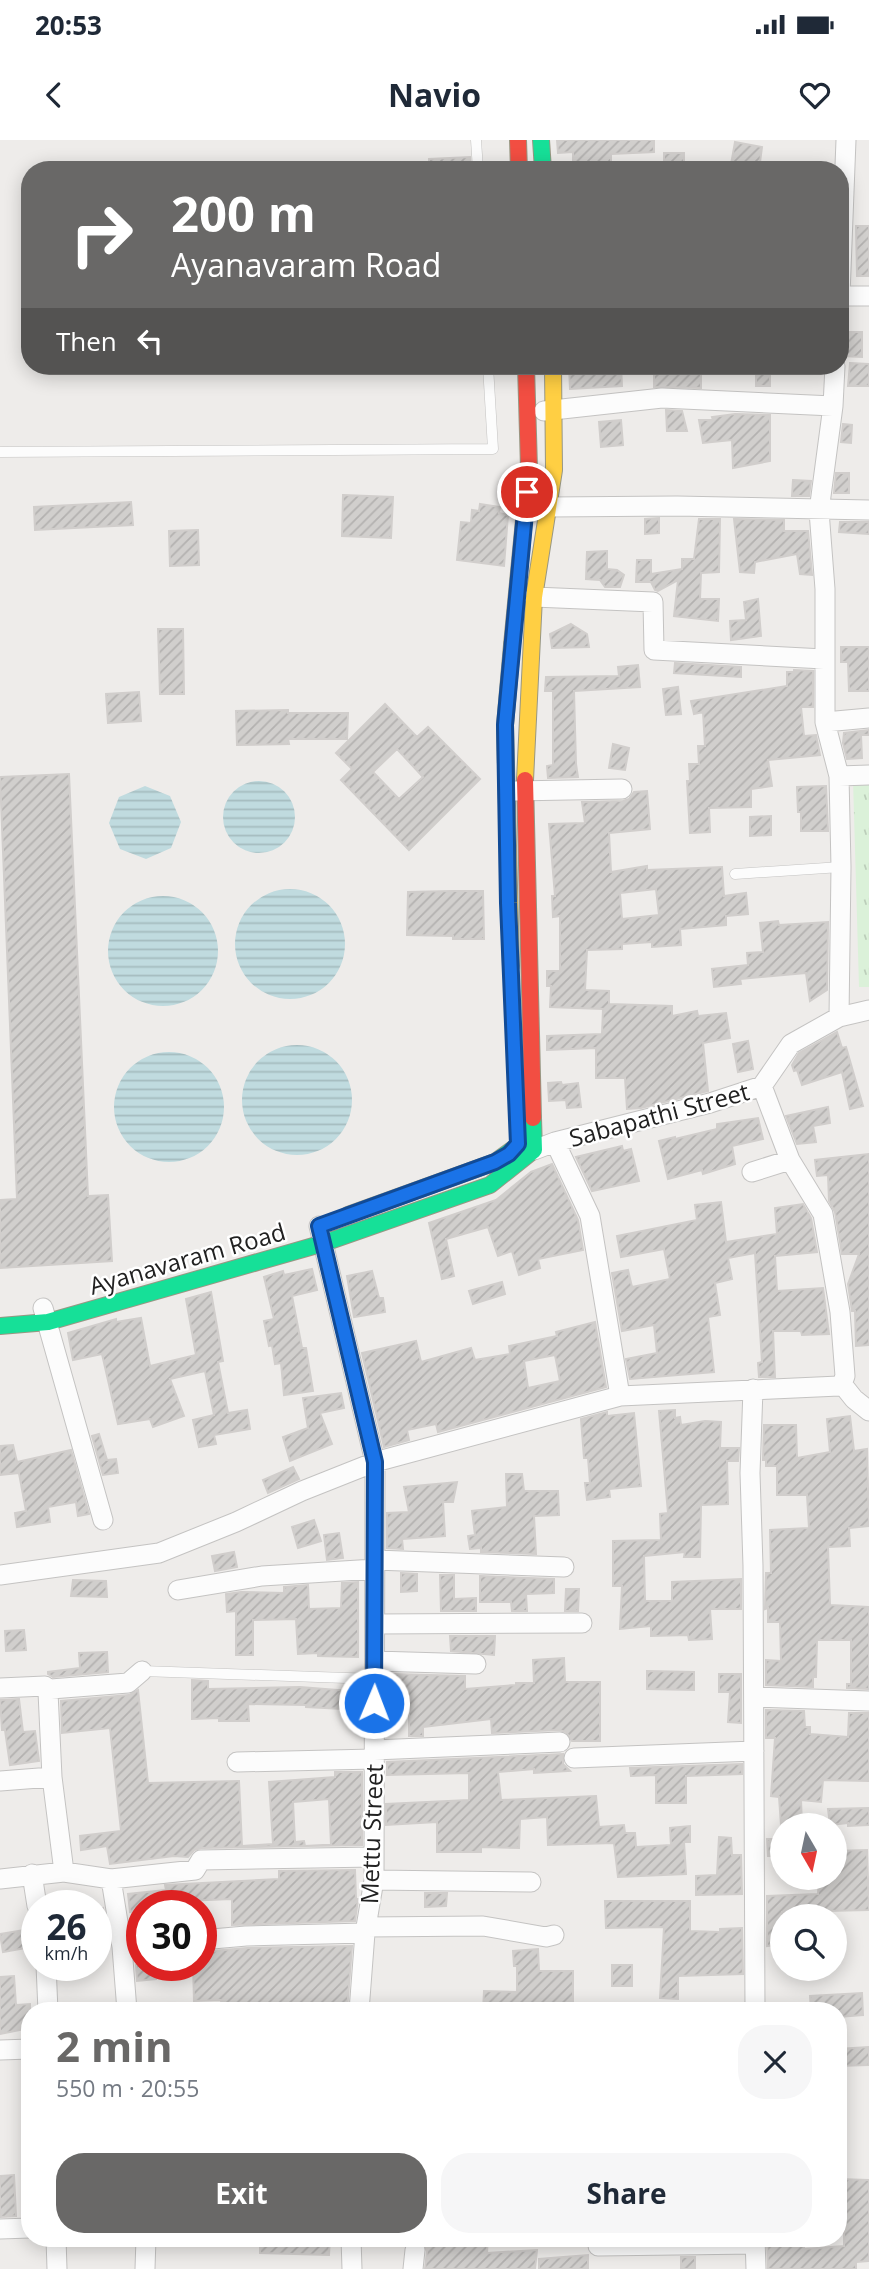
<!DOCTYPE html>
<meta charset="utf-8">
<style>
body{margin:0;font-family:"Open Sans",sans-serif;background:#f6f6f7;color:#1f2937;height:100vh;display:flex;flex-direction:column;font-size:26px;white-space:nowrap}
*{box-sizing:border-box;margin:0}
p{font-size:23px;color:#747a83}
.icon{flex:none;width:38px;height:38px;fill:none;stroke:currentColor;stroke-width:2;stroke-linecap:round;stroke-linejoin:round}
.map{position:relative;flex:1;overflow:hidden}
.panel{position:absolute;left:21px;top:1862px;width:826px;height:245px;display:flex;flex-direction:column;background:#fff;border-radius:28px;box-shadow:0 4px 18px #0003}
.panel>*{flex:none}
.top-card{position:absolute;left:21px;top:21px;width:828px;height:214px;border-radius:28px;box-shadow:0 4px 18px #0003;background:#696867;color:#fff;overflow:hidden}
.needle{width:46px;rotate:171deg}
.fabs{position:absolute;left:770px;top:1673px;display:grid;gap:14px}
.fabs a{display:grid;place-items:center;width:77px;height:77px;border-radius:50%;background:#fff;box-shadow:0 4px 18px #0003;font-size:35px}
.speed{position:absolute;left:21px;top:1750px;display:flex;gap:14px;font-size:35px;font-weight:700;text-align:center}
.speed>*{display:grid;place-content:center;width:91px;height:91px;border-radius:50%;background:#fff;box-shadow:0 4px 18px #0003;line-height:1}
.speed small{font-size:18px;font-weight:400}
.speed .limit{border:10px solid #d22;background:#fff;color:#111}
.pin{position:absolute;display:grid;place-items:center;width:60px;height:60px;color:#fff;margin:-30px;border:4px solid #fff;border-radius:50%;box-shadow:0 2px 7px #0007}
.me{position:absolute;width:77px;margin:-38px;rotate:1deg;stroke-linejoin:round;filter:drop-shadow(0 0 5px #0008)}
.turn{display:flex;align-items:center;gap:24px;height:147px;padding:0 35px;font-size:32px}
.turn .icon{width:91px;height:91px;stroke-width:2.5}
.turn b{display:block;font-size:49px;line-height:60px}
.then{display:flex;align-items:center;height:66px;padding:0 35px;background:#0003;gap:14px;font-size:26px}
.round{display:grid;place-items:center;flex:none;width:74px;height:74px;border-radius:28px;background:#f6f6f7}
.overview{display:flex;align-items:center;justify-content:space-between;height:119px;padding:0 35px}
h1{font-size:42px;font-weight:700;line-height:52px;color:#696867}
.cta{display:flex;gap:14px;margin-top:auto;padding:14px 35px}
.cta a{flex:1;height:80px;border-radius:28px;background:#696867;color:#fff;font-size:28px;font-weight:700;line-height:80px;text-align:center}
.cta a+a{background:#f6f6f7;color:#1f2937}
.status{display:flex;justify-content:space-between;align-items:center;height:49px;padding:0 35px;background:#fff;direction:ltr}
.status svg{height:19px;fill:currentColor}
header{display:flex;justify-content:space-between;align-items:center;height:91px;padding:0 35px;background:#fff;font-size:32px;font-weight:700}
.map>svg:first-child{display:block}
.park{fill:url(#park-tufts)}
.water{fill:url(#water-rules)}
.building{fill:url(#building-hatch);stroke:#d1cecc;stroke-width:2;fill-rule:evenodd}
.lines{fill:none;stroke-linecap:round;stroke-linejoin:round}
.lane-casing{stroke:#c4c3c2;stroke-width:11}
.street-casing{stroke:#c4c3c2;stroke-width:21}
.fast-casing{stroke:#989783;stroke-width:18}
.slow-casing{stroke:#989783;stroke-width:18}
.jam-casing{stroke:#989783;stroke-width:18}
.lane{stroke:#fcfcfc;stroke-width:10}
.street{stroke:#fcfcfc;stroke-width:19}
.fast{stroke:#16e098;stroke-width:16}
.slow{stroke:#ffcf43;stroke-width:16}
.jam{stroke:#f24e42;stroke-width:16}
.route-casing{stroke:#114b97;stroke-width:18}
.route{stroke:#1a73e8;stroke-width:12}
.labels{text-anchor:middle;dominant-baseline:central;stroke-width:5;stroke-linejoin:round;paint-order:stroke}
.street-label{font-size:24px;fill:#212121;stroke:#fff}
</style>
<div class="status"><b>20:53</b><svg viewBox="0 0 49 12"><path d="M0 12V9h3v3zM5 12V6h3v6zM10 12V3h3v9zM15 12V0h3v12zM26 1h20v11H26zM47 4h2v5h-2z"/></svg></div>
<header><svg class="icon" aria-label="back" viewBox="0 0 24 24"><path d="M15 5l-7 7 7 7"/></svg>Navio<svg class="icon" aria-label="heart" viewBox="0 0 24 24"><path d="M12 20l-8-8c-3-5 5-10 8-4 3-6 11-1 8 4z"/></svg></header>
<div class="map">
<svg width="869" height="2129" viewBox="0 0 869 2129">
<defs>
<pattern id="park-tufts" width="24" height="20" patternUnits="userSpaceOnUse" patternTransform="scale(1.75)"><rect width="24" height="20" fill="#dbf1d9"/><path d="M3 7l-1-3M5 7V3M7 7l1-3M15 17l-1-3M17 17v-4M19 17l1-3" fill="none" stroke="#bcceba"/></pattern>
<pattern id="water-rules" width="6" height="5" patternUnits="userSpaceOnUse" patternTransform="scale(1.75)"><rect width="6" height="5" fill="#c0dbdf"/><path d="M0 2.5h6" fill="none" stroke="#a5bcbf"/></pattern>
<pattern id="building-hatch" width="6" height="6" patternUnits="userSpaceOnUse" patternTransform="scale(1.75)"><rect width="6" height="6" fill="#d1cfcd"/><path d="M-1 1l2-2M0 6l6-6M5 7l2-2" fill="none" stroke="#b3b1b0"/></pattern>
</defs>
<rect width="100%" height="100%" fill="#eeecea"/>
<path class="park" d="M853,640H869V847H859Z"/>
<path class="water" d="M223 677a36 36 0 1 1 72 0a36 36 0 1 1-72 0Z
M145,646L170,656L181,682L171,708L146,719L120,709L109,683L119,657Z
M235 804a55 55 0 1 1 110 0a55 55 0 1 1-110 0Z
M108 811a55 55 0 1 1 110 0a55 55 0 1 1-110 0Z
M242 960a55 55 0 1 1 110 0a55 55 0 1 1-110 0Z
M114 967a55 55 0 1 1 110 0a55 55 0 1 1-110 0Z"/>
<path class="building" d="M557,0H654V12L611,14V30H573V12L558,13Z
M735,2L762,7L759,30H730Z
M664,13H684V30L664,29Z
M470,17L471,30H429V19Z
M856,86H869V136H857Z
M841,192H862V217L841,216Z
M850,223L869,224V246H848Z
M569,226H621L622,246L570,249Z
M654,226H701V248L654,247Z
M756,226H770V246H756Z
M666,270L682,271L687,291H667Z
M735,274L770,275V321L733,328L732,300L703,303L699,280H713L712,277Z
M621,280L623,305L601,307L599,282Z
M843,284L852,285L851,303L841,302Z
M836,333H849V353H834Z
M793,340L811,341L809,356H792Z
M343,355L393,357L391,398L342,396Z
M131,362L133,385L35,390L34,367Z
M480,364L500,367L499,373L508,375L504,426L457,420L461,382L471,383L472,370L479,371Z
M659,378V393L645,394V379Z
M699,379H720L719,432L701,433L700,459H719L718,481L674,476L678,440L658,451L655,450L651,442H636L637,420H651V434L682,429V419H694Z
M734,379L784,380V391H808L812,435L800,434L797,414L755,422L754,433L740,432Z
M840,382H869V394L839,392Z
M198,390L199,425L170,426L169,391Z
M607,411V429L617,430L624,435L620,447H605L600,440L586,439L587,412Z
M758,459L761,496L731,500L730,481L746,480L744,462Z
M571,484L587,494L589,507L552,508L550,494Z
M158,489H183L184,554H160Z
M841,507H869V551H849L848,522H841Z
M675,523L741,527V537L674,533Z
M638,525L640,547L574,551L576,624L578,637L548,638L547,626L553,625V551H545L546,537L619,536L618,527Z
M794,530L813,531V567H801L804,596L816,595L820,615L768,620L772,646L751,649V667L709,668L710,692L690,693L687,641H690L689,624H699L698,606H705L703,572L694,574L691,561L787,546V532H794Z
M678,547L681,574L666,575L663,549Z
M139,552L141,581L108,583L106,554Z
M385,564L417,597L428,587L480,639L409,710L341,640L352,629L336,613ZM397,609L423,637L399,659L373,632Z
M288,570V573H348L347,599H288L289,604L237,605L236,571Z
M869,590V595H861L862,618L847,619L843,603L844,593Z
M613,604L629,608L625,630L609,628Z
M69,634L88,1056L108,1055L112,1121L0,1128V1060L17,1059L0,637Z
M826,646L828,691H801V672H798L797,647Z
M647,651L650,689L609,693L611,732L647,726V730L722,727L724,756L746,753L748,774L726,776V785L680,789L681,805L652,807V802L622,804V809L587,810L585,850L609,851V864L672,866V876L697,871L698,876L726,873L730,898L703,903L708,951L641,968L627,969L625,938H596V908L547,910V896L602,894L603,869L550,867L551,846H547V831H560V776L553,777L552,756H555L549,684L585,683L582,662L623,661L629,659L634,652ZM656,749L659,775L622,779L620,753Z
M771,676V695L750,696V677Z
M452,751H483L484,799H453V796L407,795L408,752Z
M778,781L779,785L828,782L827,850L810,861L806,833L740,839L741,844L714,847L712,829L748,825L747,813L763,812L760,783Z
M837,892L842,908L846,907L863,966L850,969L842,932L802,945L797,930L794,931L792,925L799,913Z
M748,901L753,929L738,932L733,904Z
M561,942L562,945L578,943L581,967L567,968L566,960L549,961L548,943Z
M828,967L830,983L813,986L816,1002L797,1004L786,976Z
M758,978L763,999L732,1006L735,1024L703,1034L702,1030L668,1039L659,1001L675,997V999L717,989V984Z
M622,1006L623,1011L631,1009L639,1041L592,1051L576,1017Z
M869,1014V1205L856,1206L855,1171H852L848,1144L859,1114H842L835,1072L829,1061L828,1035L817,1036L815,1020Z
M552,1024L578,1080L583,1110L538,1119L540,1128L519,1135L512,1111L498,1116L488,1087L446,1099L454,1136L442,1139L429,1083L496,1060L531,1032Z
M721,1062L726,1102L777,1094L775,1068L803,1064L811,1078L817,1112L775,1116L777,1151L823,1148L829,1194L802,1195L801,1191H773L775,1237H759L758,1223L762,1222L755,1113L728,1118L732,1139L715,1143L720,1175L708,1177L714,1232L630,1239L626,1219L657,1213L654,1185L622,1191L612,1133L628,1130L632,1147L670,1139L664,1109L621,1117L617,1096L697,1080L695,1065Z
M312,1129L317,1150L292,1156L302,1208H306L313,1251L284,1255L281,1223L275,1224L272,1205L269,1206L264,1181L274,1179L264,1137L283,1131L284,1135Z
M372,1131L379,1158H383L385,1172L354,1177L347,1136Z
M502,1142L505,1154L473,1164L469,1151Z
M211,1152L223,1221L218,1222L228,1273L247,1270L250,1289L214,1295L216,1304L199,1307L193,1280L214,1275L205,1231L170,1239L184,1276L153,1287L150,1279L118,1284L102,1214L73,1220L68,1193L116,1179V1182L141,1178L150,1226L196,1215L186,1159Z
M595,1182L606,1247L438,1292L436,1284L407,1290L409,1300L384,1307L362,1213L416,1201L421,1222L471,1208L475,1220L510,1214L509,1206L557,1196L556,1192ZM555,1215L560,1241L528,1248L524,1221Z
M341,1253L344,1268L320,1273L332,1304L290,1321L283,1297L308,1288L303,1258Z
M675,1270V1278L680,1277L681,1285L705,1281L721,1282L720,1308H739L738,1321H727L728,1364L701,1365L700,1417H684L685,1412L644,1416L645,1461H672V1442L741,1439V1469H710L712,1499L689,1500L688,1495L651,1496V1486L620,1489L622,1446H613V1401L661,1400L660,1374L668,1373L659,1271Z
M607,1272V1276L634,1273L641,1346L609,1349L610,1357L587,1360L585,1343H590L588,1318H584L581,1279Z
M850,1276L854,1311L867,1309L869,1386L849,1388L850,1406L828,1407L830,1465L869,1467V1549L847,1548V1544H851V1500H817L816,1537H813V1547L766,1545V1520L781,1521L780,1482H768V1468L765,1469L766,1433H771L770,1390L809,1388L807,1355H777V1326H766V1320H763L764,1285H796L797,1318L830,1312L827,1279Z
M99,1294L107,1320L116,1319L118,1333L103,1335L92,1296Z
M13,1305L17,1322L71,1310L89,1374L78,1376L76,1362L48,1367L50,1382L17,1387L15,1373L26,1371L18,1328V1333L0,1335V1306Z
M293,1327L299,1339L268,1353L263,1340Z
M506,1334H522L524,1351H558L559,1375L534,1376L536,1414L481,1412V1408L470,1409L468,1396L475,1395L472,1371L507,1367Z
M457,1342L453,1362H443L445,1396L402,1399L403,1409L387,1408V1373L409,1372L404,1347Z
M314,1380L321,1401L298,1408L292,1387Z
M339,1393L343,1418L327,1420L324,1395Z
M234,1412L237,1427L215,1431L212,1416Z
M401,1433L417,1434V1451L401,1452Z
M440,1435H454V1459L476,1458V1471H441Z
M480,1436L554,1439V1453L526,1454L527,1471H512L511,1462H480Z
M73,1440L106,1441L107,1457L71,1456Z
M358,1442V1517L318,1516V1513L298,1514L296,1479L253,1480V1515H236V1471L227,1472L226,1454L241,1452L284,1453V1447L308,1445L309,1469L341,1468L342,1443Z
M566,1449H579L578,1471H565Z
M24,1490L26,1510L6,1511L5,1491Z
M450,1496H495L494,1515L451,1511Z
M107,1512L108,1532L53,1537L48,1534V1532L80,1528L79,1513Z
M564,1518L565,1542H600V1601H572L566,1592L559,1590L492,1593L491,1579L423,1587V1596H409V1572H405V1550H394V1534L465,1536V1549L516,1545V1543H534L533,1520Z
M647,1531L694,1532V1550L647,1549Z
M719,1534H741V1583L728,1582L730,1552H719Z
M192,1540L208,1541V1549L300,1547L362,1552V1570L306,1567V1565L248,1564L249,1581H219V1578L192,1579Z
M138,1550L148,1643L239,1641L242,1706L273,1704L269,1642L335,1637V1632H362V1705L305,1706L331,1705L329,1659L293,1662L295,1702L304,1701L305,1706L201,1708L194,1710L188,1717L174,1716L110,1724L107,1706L81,1710L80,1696L121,1691L110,1588L62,1593L61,1561L129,1555Z
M19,1559L23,1592L35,1591L39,1621L10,1625L5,1590H2L0,1560Z
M766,1570L804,1571L805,1587H810V1594L848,1597L849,1573H869V1641L823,1640L821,1662L801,1660L802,1685H781L779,1657L771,1656L775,1598H766Z
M563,1614V1624L570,1631L534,1633V1629L498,1632L501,1660L596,1656L599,1687L624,1685L625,1693H635L636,1707L671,1705L670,1688L690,1686V1702H684L686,1734L618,1737L614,1703L548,1705L547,1677L520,1679L519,1708L481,1707V1712H437V1682L386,1685V1664L469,1660V1633L387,1635V1622Z
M742,1624V1634L686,1636V1663H656V1635L631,1636L630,1628Z
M869,1668V1685L848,1686V1683L830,1685L828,1669Z
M719,1697L731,1698L732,1715H741L742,1754L696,1755V1736L717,1735Z
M767,1699H782V1716H768Z
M867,1710L869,1770L782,1772V1804L767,1806V1756L818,1754L819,1738H835V1711Z
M355,1730L356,1759H358L355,1781L232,1785V1759L159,1762L160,1766H142V1770L130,1772L128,1754L166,1750L165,1745L279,1739V1731Z
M425,1753H447L446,1766L425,1767Z
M605,1761H690V1791L720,1792V1789L742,1788L743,1834L678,1836V1859L660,1858L664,1787L606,1788Z
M103,1768L106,1787L96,1789V1769Z
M37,1788V1806L3,1812L0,1794Z
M352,1806L347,1871H222L221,1860L194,1861L193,1825H201V1812L247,1808Z
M538,1809L539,1831H573V1871H483L484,1851L517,1852V1826H514L513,1811Z
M136,1825H155L156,1839L137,1841Z
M612,1825H632V1846H612Z
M14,1836L16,1865L30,1864V1888L0,1894V1837Z
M862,1853L863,1875L838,1877V1871H811L810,1856Z
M869,1907V1925L838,1926V1909Z
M14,2035L16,2076L0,2077V2036Z
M838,2039L869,2040V2121L856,2122V2129H768L767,2103L804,2102V2109L844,2106V2055H838Z
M260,2098H330L329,2115L260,2113Z
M421,2098H488L487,2113L537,2110L535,2129H425L427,2111Z
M588,2115V2129H539V2119Z
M681,2117H695V2129H681Z"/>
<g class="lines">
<defs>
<path id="lane" d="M476,0L478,30
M0,312L493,309L488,226
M735,734L841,727
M142,1531L375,1539"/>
<path id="street" d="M840,155L846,0
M840,156H869
M835,226L833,266L819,371L825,449V582L839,636L841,727L839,877
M544,271L662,258L833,266
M549,367L677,366L869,370
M534,457L653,462L654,510L824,519
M825,582L869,578
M839,636L869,635
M515,651L622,649
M762,946L790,1020L823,1074L840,1172L845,1236L842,1244
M555,1002L590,1076L620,1256
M525,1007L534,1010L555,1002L710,963L762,946L791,904L839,877L869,870
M752,1032L790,1020
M319,1086L375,1322L374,1740L365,1793L359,1871
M43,1168L103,1380
M842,1244L854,1259L869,1271
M753,1249L750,1333L753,1426L755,1871
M375,1420L564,1427
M0,1435L159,1413L236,1382L302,1351L375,1322L620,1256L839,1246L842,1244
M178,1450L262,1436L375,1429
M376,1484L582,1483
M375,1521L476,1524
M0,1548L45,1546L49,1550
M754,1557L869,1561
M374,1610L560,1602
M574,1618L754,1611
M237,1622L374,1619
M0,1641L52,1637
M64,1732L52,1637L48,1552L51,1549L128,1543L142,1531
M32,1734L37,1766
M0,1739L64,1732L111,1739L122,1807L127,1871
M111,1739L195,1730L201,1720L374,1717
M374,1740L531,1742
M366,1787L483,1786L546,1797L554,1795
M201,1800L246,1796L365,1793
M122,1807L142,1805
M46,1825L48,1871
M0,1910L30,1909
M0,2089L30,2088
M56,2098L57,2129
M351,2098L352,2129
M755,2098L756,2129
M598,2106L755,2104
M145,2129L146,2098
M413,2129L415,2110"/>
<path id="fast" d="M541,0L543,30
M348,1075L495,1022L513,1009
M0,1186L48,1182L324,1103L490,1045L534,1010L533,978"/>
<path id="slow" d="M525,640L534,457L554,330L553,226
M511,826L505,585L512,505"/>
<path id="jam" d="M518,0L519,30
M512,505L529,328L526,226
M525,640L533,978"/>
</defs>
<use href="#lane" class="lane-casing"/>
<use href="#street" class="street-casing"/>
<use href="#fast" class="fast-casing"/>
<use href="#slow" class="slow-casing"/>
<use href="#jam" class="jam-casing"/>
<use href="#lane" class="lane"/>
<use href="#street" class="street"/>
<use href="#fast" class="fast"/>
<use href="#slow" class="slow"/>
<use href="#jam" class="jam"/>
</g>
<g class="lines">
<defs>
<path id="route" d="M374,1563L375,1322L319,1086L495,1022L509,1014L518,1004L508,763L505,585L527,352"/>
</defs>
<use href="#route" class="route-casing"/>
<use href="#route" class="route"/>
</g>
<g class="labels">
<g class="street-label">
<text transform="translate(659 974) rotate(-15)">Sabapathi Street</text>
<text transform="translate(187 1118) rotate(-16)">Ayanavaram Road</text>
<text transform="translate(371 1694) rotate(-88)">Mettu Street</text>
</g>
</g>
</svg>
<div class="fabs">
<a><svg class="needle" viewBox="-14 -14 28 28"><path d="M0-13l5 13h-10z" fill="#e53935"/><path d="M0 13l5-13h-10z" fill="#747a83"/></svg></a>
<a><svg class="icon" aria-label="search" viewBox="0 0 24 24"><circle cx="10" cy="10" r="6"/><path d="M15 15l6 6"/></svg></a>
</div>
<div class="speed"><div>26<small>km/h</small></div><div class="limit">30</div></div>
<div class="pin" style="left:527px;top:352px;background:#d93025"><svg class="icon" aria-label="arrive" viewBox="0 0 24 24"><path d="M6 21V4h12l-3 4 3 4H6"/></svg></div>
<svg class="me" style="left:374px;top:1563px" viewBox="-20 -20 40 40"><circle r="17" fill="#1a73e8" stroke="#fff" stroke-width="3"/><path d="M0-11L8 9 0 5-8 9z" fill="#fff"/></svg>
<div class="top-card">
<div class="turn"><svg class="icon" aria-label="right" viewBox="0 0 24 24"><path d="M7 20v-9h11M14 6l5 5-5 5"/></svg><div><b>200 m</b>Ayanavaram Road</div></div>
<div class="then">Then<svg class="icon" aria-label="left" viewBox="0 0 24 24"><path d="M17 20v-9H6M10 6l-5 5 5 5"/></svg></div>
</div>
<section class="panel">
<div class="overview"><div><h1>2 min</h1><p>550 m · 20:55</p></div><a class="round"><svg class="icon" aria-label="close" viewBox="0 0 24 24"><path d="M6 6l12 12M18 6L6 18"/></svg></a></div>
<div class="cta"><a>Exit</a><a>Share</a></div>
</section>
</div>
